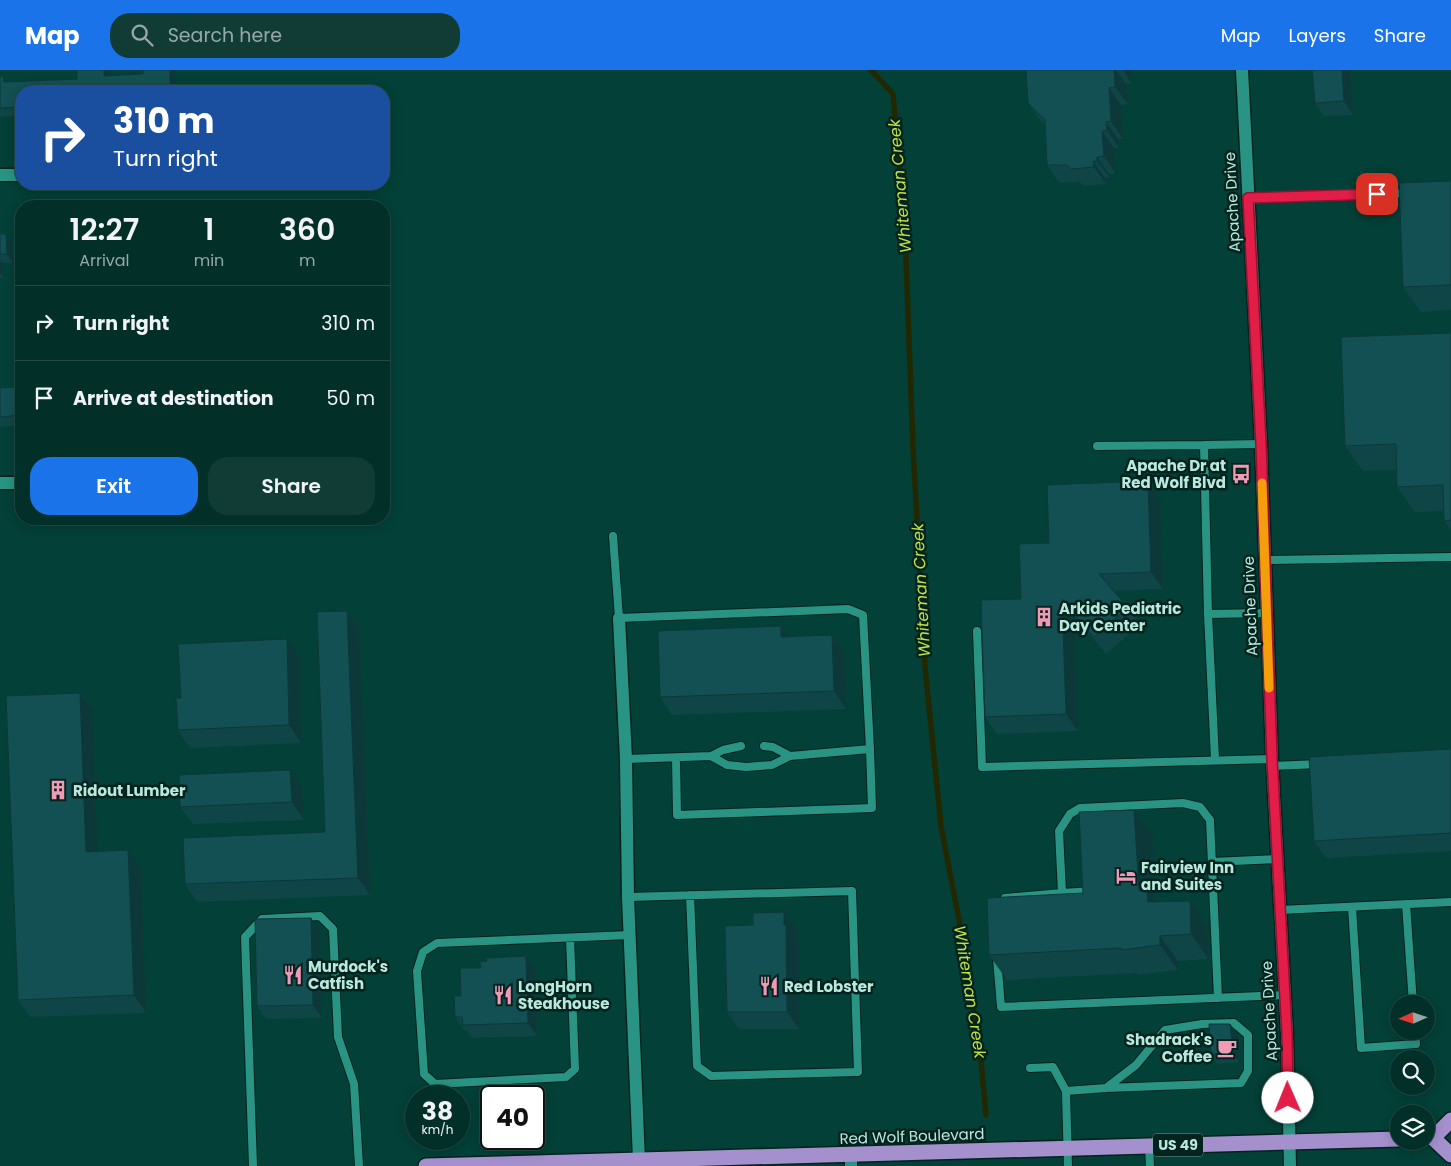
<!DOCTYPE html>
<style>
body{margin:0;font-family:Poppins,sans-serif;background:#103c35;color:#f1f3f6;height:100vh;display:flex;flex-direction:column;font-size:19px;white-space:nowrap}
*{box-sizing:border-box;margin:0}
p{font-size:16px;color:#96a9a8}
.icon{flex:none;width:28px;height:28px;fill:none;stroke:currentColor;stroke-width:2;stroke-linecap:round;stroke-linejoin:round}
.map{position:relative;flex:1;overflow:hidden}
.sheet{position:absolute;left:15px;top:130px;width:375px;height:325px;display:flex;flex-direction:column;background:#023029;border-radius:20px;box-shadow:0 2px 12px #0003,0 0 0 1px #234b46}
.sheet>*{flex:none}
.guide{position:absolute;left:15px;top:15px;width:375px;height:105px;border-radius:20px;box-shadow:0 2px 12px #0003,0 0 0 1px #234b46;background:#1a4fa0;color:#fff;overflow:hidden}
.needle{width:32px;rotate:267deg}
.controls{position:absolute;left:1390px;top:925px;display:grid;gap:10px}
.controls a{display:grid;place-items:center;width:45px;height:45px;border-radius:50%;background:#023029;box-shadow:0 2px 12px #0003,0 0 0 1px #234b46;font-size:25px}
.speed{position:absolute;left:405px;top:1015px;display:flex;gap:10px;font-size:25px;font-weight:700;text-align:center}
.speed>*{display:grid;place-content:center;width:65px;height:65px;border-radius:50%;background:#023029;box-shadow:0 2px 12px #0003,0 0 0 1px #234b46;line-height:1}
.speed small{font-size:12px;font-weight:400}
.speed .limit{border:2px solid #111;border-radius:8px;background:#fff;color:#111}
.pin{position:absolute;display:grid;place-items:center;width:42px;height:42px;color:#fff;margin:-21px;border-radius:10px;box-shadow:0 2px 8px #0006}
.me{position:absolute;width:55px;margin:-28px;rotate:359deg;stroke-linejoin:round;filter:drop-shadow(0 0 4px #0008)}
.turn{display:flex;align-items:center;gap:18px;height:105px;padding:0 15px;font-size:22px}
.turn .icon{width:65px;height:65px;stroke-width:2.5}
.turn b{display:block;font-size:35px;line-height:42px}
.eta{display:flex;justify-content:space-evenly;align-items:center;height:85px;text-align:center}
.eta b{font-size:30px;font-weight:600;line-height:35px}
.button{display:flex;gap:10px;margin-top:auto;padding:10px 15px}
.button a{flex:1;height:58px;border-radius:20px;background:#1a73e8;color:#fff;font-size:20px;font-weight:600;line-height:58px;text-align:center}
.button a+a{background:#103c35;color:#f1f3f6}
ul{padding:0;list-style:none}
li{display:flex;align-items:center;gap:15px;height:75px;padding:0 15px;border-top:1px solid #234b46}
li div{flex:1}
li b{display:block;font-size:19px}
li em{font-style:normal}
header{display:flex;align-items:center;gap:30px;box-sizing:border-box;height:70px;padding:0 25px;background:#1a73e8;color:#fff}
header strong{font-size:24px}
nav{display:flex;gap:28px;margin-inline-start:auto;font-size:18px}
.search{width:350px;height:45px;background:#103c35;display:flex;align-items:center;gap:12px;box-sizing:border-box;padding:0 18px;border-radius:20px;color:#96a9a8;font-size:19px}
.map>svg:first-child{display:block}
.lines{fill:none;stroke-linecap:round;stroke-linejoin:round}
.stream{stroke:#222902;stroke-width:5.5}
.lane-casing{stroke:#03241e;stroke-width:10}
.street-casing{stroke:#03241e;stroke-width:15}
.secondary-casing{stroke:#03241e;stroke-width:15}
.highway-casing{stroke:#03241e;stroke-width:18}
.lane{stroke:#299483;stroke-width:8}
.street{stroke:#299483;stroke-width:12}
.secondary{stroke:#299483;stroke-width:12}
.highway{stroke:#a590ce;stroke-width:15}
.wall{fill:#104547}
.shaded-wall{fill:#0d383a}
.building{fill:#135053;stroke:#0d383a}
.route-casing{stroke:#92132f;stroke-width:12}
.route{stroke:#e11d48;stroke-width:9}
.slow{stroke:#f59e0b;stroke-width:9}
.labels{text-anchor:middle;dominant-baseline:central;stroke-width:5;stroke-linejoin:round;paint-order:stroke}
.shield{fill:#03241e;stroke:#83ada4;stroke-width:1}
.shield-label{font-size:14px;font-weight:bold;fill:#bae8dd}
.street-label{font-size:15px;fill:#bae8dd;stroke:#03241e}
.poi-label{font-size:15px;font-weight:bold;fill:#bae8dd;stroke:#03241e;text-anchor:start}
.water-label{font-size:16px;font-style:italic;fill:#c4e042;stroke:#03241e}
</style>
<header>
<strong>Map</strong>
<div class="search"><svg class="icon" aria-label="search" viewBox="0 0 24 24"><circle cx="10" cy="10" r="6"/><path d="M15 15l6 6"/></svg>Search here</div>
<nav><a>Map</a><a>Layers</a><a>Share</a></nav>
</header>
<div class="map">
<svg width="1451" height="1096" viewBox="0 0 1451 1096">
<rect width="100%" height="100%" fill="#034037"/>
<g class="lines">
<path class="stream" d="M871,0L893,24L905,160L913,378L925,597L941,756L960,855L980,980L986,1045"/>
<defs>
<path id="lane" d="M1248,128L1409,123
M1261,374L1204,375L1208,544L1267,543
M1097,376L1204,375
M613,466L619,548L848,539L863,545L870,679L790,686L772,695L746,697L727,695L711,686L626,689
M1265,490L1451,487
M1208,544L1215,689
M977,561L982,697L1272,689
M764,676L773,677L790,686
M711,686L723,680L741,676
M676,688L677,745L872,738L870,679
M1272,696L1319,694
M1212,792L1277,789
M1062,823L1092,821
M628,827L852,821L858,1002L711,1006L697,996L690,825
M1005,828L1062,823L1059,761L1070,744L1080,738L1183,733L1200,737L1210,750L1218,928
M1406,834L1413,934
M1352,837L1361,978L1416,974L1415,961
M1280,840L1451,832
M570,868L575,999L566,1007L435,1014L424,1004L417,901L423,882L437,873L630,865
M997,888L1001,937L1285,925
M1030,998L1053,997L1066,1021
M1149,1076L1150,1096
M253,1096L245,867L262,849L320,846L333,859L338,967L354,1014L359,1096
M1068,1096L1066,1021L1106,1018L1241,1013L1248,1001V965L1234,953L1202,954L1165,960L1136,995L1106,1018"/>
<path id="street" d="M0,105H21
M0,413H21
M619,548L626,689L628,827L639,1090
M851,1096V1085"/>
<path id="secondary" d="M1242,0L1261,374L1272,689L1287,964L1290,1096"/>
<path id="highway" d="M1433,1068L1451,1050
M1433,1068L1451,1085
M426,1096L1399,1069"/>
</defs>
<use href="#lane" class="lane-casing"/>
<use href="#street" class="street-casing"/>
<use href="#secondary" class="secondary-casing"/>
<use href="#highway" class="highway-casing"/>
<use href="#lane" class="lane"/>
<use href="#street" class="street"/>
<use href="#secondary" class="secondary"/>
<use href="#highway" class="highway"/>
</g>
<path class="wall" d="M77,0H109L110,5L143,4L176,0L21,21V46L0,47V6H3L8,12L77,9Z
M1026,0H1131L1132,14H1126L1128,34L1121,35L1123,69H1118L1119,78H1114L1116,104H1109L1110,108H1105L1106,114L1084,116L1080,112L1059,113L1047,95L1045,55L1040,50L1028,33Z
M1350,0L1353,45L1324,46L1315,33Z
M1451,111V240L1421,242L1403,217Z
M0,164L12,173L13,193H3L4,208H0Z
M1451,263V460L1444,451V441L1415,442L1397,417V400L1363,401L1345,376Z
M21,317V355L0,357V318Z
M1160,429L1163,519L1114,521L1128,538L1140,555L1106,584L1074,546L1078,661L997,664L985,647L1021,529L1049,473Z
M347,541L359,559L370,825L197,832L185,814L325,762Z
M781,556L788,566L832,565L844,582L846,639L672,645L660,627Z
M287,569L299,586L301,673L190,678L178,660L181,628Z
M80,623L92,640L97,781L128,780L141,798L146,943L30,947L18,930Z
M1451,679V781L1326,788L1314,771Z
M302,717L304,750L193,754L180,737Z
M1134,740L1152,765L1155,832L1190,831L1207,856L1209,889L1178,891V900L1138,905L1137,903L1007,910L989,885L1083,823Z
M311,848L320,861L322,948L266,949L257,936Z
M796,859L797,870L799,873V959H739L727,942Z
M535,899L537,966L472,968L466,960H464L455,947L461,926Z
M1230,954L1237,963L1239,992L1217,994L1211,985Z"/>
<path class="shaded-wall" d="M104,0H109L110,1V15L104,6Z
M170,0H176L177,21H170Z
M1114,0H1116L1126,14L1128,34L1115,17Z
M1123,0H1131L1132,14Z
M1342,0H1350L1353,45L1344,31Z
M3,6L9,15L4,12Z
M1109,18L1121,35L1123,69L1111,51Z
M1106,52L1118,69L1119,78L1107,60Z
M1102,61L1114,78L1116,104L1104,86Z
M1097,87L1109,104L1110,108L1097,91Z
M1093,91L1105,108L1106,114L1094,97Z
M6,164L12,173L13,193L7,184Z
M0,190L3,193L4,208L0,203Z
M1148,411L1160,429L1163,519L1151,502Z
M1062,529L1074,546L1078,661L1066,644Z
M347,541L359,559L370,825L358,808Z
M781,556L793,574L781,567Z
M832,565L844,582L846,639L834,621Z
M287,569L299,586L301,673L289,655Z
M80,623L92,640L98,799L86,782Z
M290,700L302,717L304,750L292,732Z
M1134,740L1152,765L1155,832L1165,857L1139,821Z
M128,780L141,798L146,943L134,925Z
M1190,831L1207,856L1209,889L1191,864Z
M784,842L796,859L797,870L799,873V959L787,942Z
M311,848L320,861L322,948L313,935Z
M1160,866L1178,891V900L1160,875Z
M526,886L535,899L537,966L528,953Z
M1230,954L1237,963L1239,992L1233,983Z"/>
<path class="building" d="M77,0H104V6L143,4V0H170V21H21V37L0,38V6H3L4,12L77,9Z
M1026,0H1114L1115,17L1109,18L1111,51L1106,52L1107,60L1102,61L1104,86L1097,87V91H1093L1094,97L1071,99L1067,95H1047L1045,50L1028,33Z
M1312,0H1342L1344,31L1315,33Z
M1451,111V215L1403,217L1399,113Z
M105,135V136H87Z
M0,164H6L7,184H0Z
M1451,263V450L1444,451L1443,415L1397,417L1396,374L1345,376L1341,267Z
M21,317V345L0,347V318Z
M1148,411L1151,502L1099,504L1128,538L1094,567L1062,529L1066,644L985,647L981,530L1021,529L1019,474L1049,473L1047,415Z
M347,541L358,808L185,814L183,768L325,762L317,542Z
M781,556V567L832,565L834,621L660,627L658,561Z
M287,569L289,655L178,660L176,628H181L178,574Z
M80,623L86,782L128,780L134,925L18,930L6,626Z
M1451,679V763L1314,771L1309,687Z
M290,700L292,732L180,737L179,705Z
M1134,740L1139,821H1147L1148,832L1190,831L1191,864L1160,866V875L1121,880V878L989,885L987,828L1083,823L1079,742Z
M784,842V855H786L787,942H727L725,856L753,855V843Z
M311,848L313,935L257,936L255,849Z
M526,886L528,953L463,955L462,947H455L454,926H461L460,898H481L480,892L487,891L486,888Z
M1209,954H1230L1233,983L1211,985Z"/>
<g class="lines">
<defs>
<path id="route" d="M1288,1028L1287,964L1272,689L1261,374L1248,128L1377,124"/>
</defs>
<use href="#route" class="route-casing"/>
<use href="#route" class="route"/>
<path class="slow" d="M1262,413L1269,618"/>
</g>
<defs>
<symbol id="bus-bare" viewBox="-9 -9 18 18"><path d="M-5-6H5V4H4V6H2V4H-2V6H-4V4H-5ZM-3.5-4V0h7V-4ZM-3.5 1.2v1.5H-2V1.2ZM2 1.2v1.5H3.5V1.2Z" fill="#f09ab6" stroke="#03241e" stroke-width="2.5" paint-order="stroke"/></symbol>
<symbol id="building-bare" viewBox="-9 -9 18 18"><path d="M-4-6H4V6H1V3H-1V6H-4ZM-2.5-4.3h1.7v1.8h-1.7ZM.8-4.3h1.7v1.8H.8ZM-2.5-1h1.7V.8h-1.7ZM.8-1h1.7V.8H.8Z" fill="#f09ab6" stroke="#03241e" stroke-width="2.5" paint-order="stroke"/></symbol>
<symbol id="hotel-bare" viewBox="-9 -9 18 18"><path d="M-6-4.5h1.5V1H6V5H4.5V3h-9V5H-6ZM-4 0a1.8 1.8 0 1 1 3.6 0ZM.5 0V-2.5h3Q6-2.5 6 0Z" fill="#f09ab6" stroke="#03241e" stroke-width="2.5" paint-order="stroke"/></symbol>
<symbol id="restaurant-bare" viewBox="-9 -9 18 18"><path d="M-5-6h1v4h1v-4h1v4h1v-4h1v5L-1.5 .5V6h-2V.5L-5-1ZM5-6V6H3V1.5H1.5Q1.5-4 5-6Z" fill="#f09ab6" stroke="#03241e" stroke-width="2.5" paint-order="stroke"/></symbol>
<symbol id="cafe-bare" viewBox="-9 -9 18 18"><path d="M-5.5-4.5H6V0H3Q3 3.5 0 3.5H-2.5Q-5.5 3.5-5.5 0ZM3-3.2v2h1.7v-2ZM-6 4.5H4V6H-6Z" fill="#f09ab6" stroke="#03241e" stroke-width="2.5" paint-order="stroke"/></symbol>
</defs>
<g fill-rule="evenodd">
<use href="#bus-bare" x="1227" y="390" width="28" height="28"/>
<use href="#building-bare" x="1030" y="533" width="28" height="28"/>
<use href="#building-bare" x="44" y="706" width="28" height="28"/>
<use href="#hotel-bare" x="1112" y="792" width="28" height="28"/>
<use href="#restaurant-bare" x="279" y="891" width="28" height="28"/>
<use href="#restaurant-bare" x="755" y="902" width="28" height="28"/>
<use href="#restaurant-bare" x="489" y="911" width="28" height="28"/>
<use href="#cafe-bare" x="1213" y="964" width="28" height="28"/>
</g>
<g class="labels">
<rect class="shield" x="1153" y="1063.5" width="50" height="23" rx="4"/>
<g class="shield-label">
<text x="1178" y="1075">US 49</text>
</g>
<g class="street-label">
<text transform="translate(1232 132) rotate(-93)">Apache Drive</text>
<text transform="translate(1250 536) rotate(-92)">Apache Drive</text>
<text transform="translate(1269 941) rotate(-93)">Apache Drive</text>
<text transform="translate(912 1066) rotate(-2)">Red Wolf Boulevard</text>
</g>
<g class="poi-label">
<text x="1226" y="395" text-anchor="end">Apache Dr at<tspan x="1226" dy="17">Red Wolf Blvd</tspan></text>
<text x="1059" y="538">Arkids Pediatric<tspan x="1059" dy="17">Day Center</tspan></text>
<text x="73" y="720">Ridout Lumber</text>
<text x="1141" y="797">Fairview Inn<tspan x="1141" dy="17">and Suites</tspan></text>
<text x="308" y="896">Murdock's<tspan x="308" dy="17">Catfish</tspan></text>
<text x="518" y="916">LongHorn<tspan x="518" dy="17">Steakhouse</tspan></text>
<text x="784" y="916">Red Lobster</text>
<text x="1212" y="969" text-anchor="end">Shadrack's<tspan x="1212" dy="17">Coffee</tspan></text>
</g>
<g class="water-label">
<text transform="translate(900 116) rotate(-95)">Whiteman Creek</text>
<text transform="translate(921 520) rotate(-93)">Whiteman Creek</text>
<text transform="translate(970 922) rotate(81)">Whiteman Creek</text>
</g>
</g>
</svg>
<div class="controls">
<a><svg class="needle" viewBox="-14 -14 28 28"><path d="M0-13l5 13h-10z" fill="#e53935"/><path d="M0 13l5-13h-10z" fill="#96a9a8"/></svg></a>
<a><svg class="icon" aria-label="search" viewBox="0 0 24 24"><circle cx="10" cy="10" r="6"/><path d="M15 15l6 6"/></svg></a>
<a><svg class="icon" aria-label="layers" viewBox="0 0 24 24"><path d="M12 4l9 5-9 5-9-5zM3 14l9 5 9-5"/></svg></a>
</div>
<div class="speed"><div>38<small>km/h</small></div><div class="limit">40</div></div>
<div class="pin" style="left:1377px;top:124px;background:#d93025"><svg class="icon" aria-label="arrive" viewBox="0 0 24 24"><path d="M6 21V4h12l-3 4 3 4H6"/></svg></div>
<svg class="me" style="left:1288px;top:1028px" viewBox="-20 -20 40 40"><circle r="19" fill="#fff"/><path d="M0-13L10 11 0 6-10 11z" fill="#e11d48"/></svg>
<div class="guide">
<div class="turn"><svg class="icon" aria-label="right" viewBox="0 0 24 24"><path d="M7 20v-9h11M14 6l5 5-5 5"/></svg><div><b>310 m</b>Turn right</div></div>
</div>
<section class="sheet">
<div class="eta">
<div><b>12:27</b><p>Arrival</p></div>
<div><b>1</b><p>min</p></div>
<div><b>360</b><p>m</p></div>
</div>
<ul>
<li><svg class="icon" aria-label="right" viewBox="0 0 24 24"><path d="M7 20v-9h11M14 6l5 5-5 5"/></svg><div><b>Turn right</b></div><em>310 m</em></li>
<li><svg class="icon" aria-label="arrive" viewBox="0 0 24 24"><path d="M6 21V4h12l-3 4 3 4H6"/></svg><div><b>Arrive at destination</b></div><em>50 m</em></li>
</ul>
<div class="button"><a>Exit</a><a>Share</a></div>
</section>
</div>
